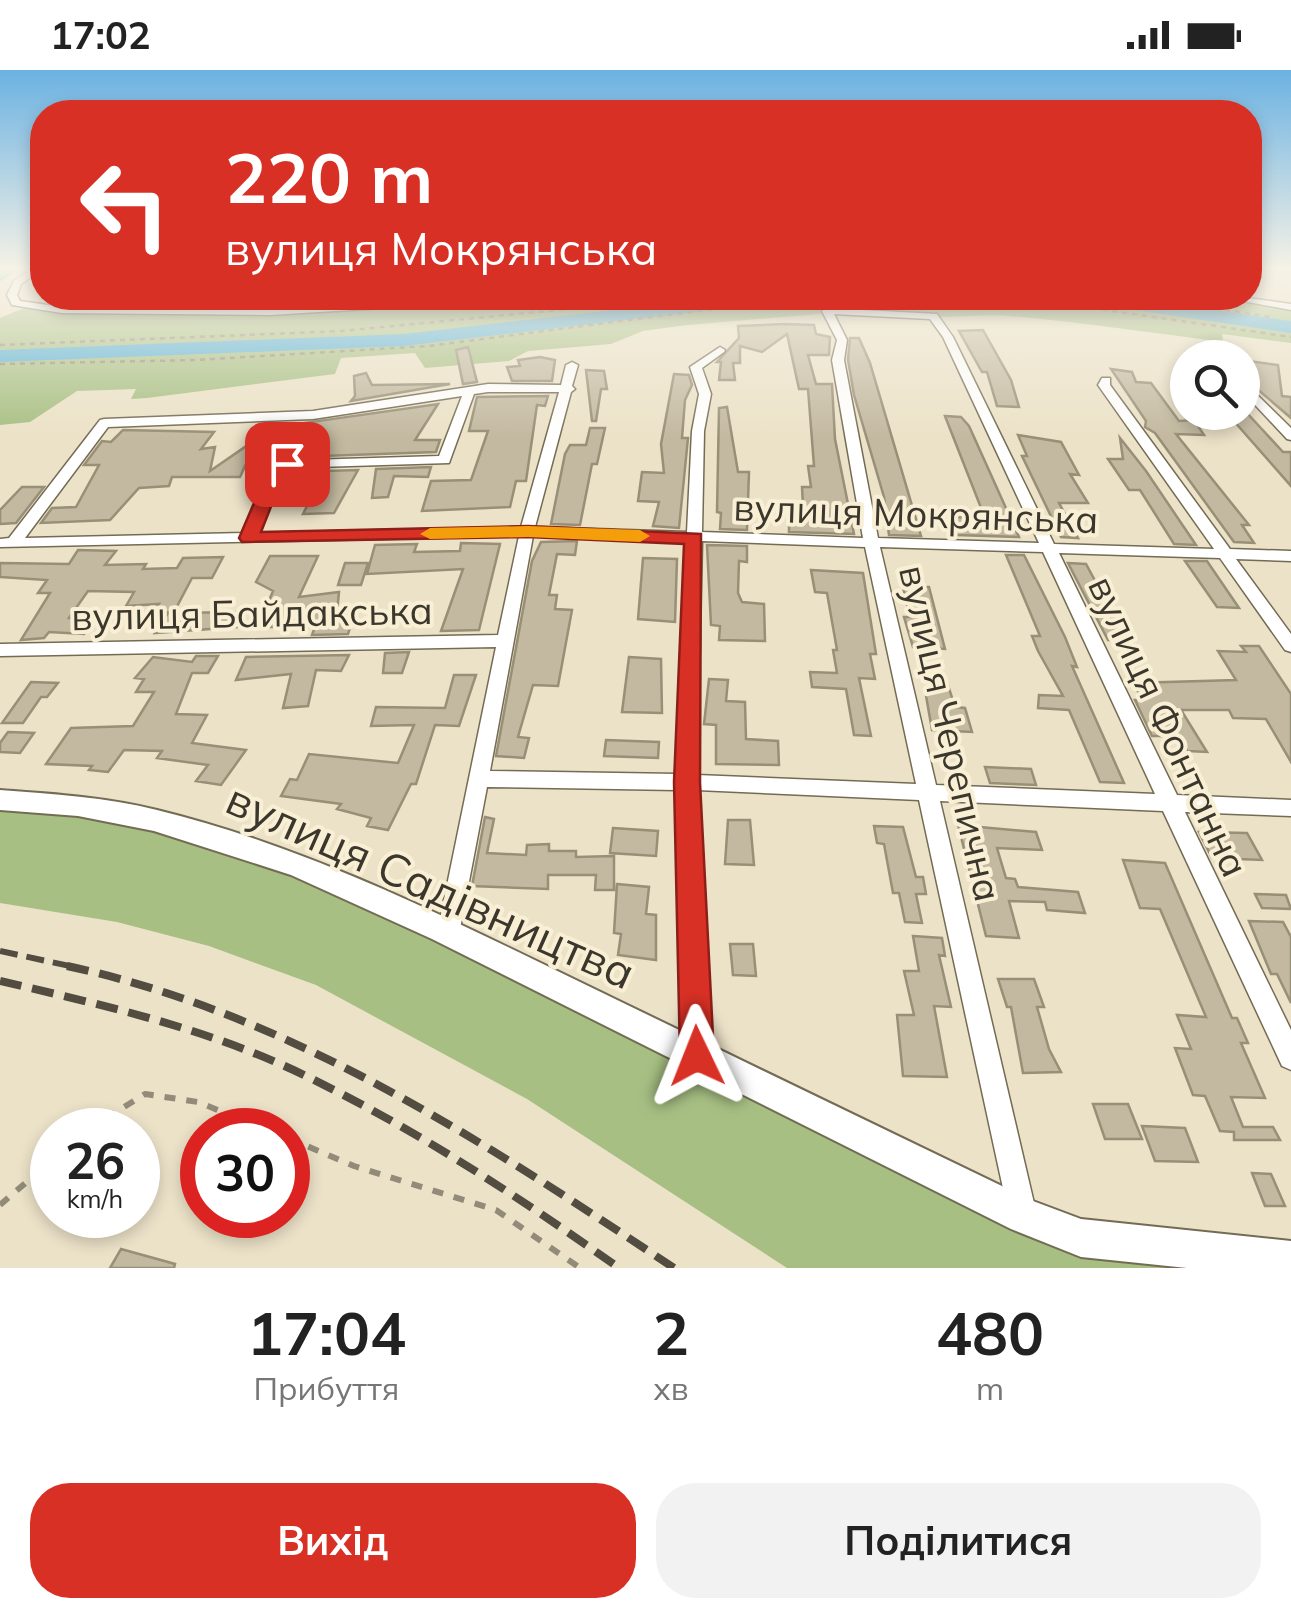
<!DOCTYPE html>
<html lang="uk">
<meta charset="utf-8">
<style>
body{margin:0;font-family:Mulish,sans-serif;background:#f2f2f2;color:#222;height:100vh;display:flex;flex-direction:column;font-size:38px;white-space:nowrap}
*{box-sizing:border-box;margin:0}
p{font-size:32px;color:#767676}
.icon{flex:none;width:55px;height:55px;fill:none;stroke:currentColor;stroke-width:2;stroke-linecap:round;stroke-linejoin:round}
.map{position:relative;height:1198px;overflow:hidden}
.side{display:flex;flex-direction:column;background:#fff;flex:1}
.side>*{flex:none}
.hud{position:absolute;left:30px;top:30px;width:1232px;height:210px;border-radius:40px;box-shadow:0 5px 15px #0003;background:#d93025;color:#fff;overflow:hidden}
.fabs{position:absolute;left:1170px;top:270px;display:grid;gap:20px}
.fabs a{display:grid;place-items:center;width:90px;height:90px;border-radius:50%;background:#fff;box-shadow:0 5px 15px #0003;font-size:50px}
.speed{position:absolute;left:30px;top:1038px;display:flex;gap:20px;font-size:50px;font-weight:700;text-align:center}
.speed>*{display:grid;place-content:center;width:130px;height:130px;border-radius:50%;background:#fff;box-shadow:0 5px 15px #0003;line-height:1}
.speed small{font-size:25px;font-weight:400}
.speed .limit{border:15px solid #d22;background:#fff;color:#111}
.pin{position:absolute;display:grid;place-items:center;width:85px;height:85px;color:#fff;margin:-42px;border-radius:20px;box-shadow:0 5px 15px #0006}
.me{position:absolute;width:110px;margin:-55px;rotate:358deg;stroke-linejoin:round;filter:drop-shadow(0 0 8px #0008)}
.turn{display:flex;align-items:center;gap:35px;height:210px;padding:0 30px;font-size:45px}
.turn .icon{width:130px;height:130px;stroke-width:2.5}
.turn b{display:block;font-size:70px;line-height:85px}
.eta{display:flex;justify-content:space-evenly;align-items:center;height:170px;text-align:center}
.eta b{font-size:60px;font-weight:700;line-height:70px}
.cta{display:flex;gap:20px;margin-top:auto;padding:20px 30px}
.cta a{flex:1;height:115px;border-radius:40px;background:#d93025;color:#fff;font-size:40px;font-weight:700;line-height:115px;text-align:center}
.cta a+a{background:#f2f2f2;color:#222}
.status{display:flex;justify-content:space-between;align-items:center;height:70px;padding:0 50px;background:#fff;direction:ltr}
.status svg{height:28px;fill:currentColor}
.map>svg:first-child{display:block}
.green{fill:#a7bf83}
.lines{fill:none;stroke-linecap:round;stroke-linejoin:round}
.river{fill:#51afd8;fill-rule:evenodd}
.building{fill:#c3b9a0;stroke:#988f77;stroke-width:2.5}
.minor-casing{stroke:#746b54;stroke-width:3}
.tertiary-casing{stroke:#746b54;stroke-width:4}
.trunk-casing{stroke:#178a6c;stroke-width:4}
.path-far1{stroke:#928b79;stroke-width:2.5;stroke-dasharray:5 5;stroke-linecap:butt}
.path{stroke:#928b79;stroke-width:6;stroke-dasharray:11 11;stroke-linecap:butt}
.minor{fill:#fff;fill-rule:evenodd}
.tertiary{fill:#fff;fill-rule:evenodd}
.trunk{fill:#36c6a4;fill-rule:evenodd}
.rail-far1{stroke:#524d40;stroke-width:6;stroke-dasharray:18 9;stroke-linecap:butt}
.rail{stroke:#524d40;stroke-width:8;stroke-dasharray:22 11;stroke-linecap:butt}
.route{fill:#d93025;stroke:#8d1f18;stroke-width:2.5}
.slow{fill:#f59e0b}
.labels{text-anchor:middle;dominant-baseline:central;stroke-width:8;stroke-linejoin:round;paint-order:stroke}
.street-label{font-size:38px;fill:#3b372c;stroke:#f9efd5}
.near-street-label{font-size:45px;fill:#3b372c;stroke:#f9efd5}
</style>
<div class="status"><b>17:02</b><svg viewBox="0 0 49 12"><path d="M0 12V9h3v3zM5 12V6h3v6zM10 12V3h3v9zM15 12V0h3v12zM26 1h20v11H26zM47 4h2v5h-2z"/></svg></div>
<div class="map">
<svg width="1291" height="1198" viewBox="0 0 1291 1198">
<rect width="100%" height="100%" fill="#ece2c8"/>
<path class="green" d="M540,228H813L830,243L687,255L643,261L611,274L528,281L509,291L425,298L415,283L341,288L335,304L147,328L131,329L136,319L77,321L30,352L0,355V248L26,237L52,242L257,245Z
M821,228H1235L1291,239V273L1222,264L1223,272C1152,263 1080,252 1009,246C961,243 856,259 821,228Z
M0,739L135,753L300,807L444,873L972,1136L1195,1198H787L527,1029L316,915L209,876L117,852L0,833Z"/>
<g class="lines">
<path class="river" d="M718,228H770L761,234L404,276L0,292V280L404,264Z
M1086,228H1129L1291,251V263L1095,234Z"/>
</g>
<path class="building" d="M785,254L814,255L816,264L830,267L829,285H808L816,314H832L835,369L854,464L789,462V435L803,436L802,417H811L808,396H814L808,319H799L787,264L762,282L740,276V293H733L735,310H719L721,292H717L739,268L738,256Z
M983,260L1011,310L1019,337L997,336L987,302H982L959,261Z
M850,268H859L870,293L921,466L889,465L884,427L854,325L848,290Z
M468,277L477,312L463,314L456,280Z
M540,287L555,290L552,311H512L507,297L520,296L518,290Z
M1242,290L1278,295L1282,326L1291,327V348L1242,306Z
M1111,299L1132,302L1136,312L1151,313L1179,351L1194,350L1204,365L1176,364L1249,455H1242L1254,473L1234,472L1155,363L1145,357L1146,351Z
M586,300L604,301L607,319H601L596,351H592Z
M366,303L372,315L450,314L351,331L355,326L354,306Z
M674,304L689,305L692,315L685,330L682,368H688L679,458L653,456L659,432L638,431L642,402L664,403L661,374Z
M548,326L545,336L537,335L526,411H516L510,437L422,441L431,411L471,410L488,361H469L477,327Z
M438,334L415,370H440L436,382L295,387L304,353Z
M727,337L738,402H749L747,460L720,459L721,443L717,442L719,338Z
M1226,342H1246L1283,382H1291V416Z
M945,346L961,347L969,356L1019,467L956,465L950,447L985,448Z
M590,358H605L597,394H592L580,455L551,454L565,384L570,375H586Z
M123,360L214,362L201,379L215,377L210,401L258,368L240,407H172L169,416L139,418L110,450L41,453L52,438L76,437L99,395H84L102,371L111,372Z
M1018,365L1061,372L1079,405L1070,404L1088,433H1059L1078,468L1061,467L1022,386H1027Z
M1120,368L1146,401L1196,475L1174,474L1140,420H1129L1108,389H1123Z
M431,397L428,407L394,406L388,427L372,428L376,399Z
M358,400L334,443L303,444L319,412H286L290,402Z
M22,417H44L16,453L0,454V440Z
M577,471L575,485L557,484L549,525H557L555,539L572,540L558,616L533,615L518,667L529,668L524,688L496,686L532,491L541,472Z
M461,473L500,474L479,560L441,561L463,499L367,504L375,475L417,474L414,482L460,481Z
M707,475L747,476V492L739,491L738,523L742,532L764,534L765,571L719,570L720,556L711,555Z
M78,480L116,481L105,495L146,494L143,499L177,498L183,488L223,487L212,508H192L174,542L154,543L159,534L126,536L134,522L88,521L69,548L95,550L84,564L49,562L44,568L21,570L50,523H38L47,510L0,507V493L69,494Z
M1006,485H1024L1065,567L1077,597L1072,596L1124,713L1100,712L1069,640L1038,638L1039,625L1063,626L1038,581L1032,566H1040Z
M270,486H318L299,527L339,522L337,543L355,542L348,564L312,565L315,557H258L273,521L256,512Z
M643,488L677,489L675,552L638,549Z
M1185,491H1207L1239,538L1217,537Z
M345,493H368L361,515H338Z
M1068,493L1086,494L1127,570H1108Z
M811,500L863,503L876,584H870L875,609L859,608L871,666L854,665L846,619L812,617L810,602L837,603L833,580H837L827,523L815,522Z
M903,517H929L945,579L913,577L904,547H910Z
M246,542L237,557L155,563L168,543Z
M1241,576H1259L1291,624V692L1266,649L1233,648L1229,640H1181L1207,682L1187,681L1180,666H1152L1135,630H1143L1133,613L1236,610L1218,581L1246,582Z
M409,582L402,603H383L385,583Z
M349,585L341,601L316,600L308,636L283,638L291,604L236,610L246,587Z
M196,586H218L208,603H192L176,644L207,645L192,673L246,680L221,715L196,711L208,695L157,688L162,681L124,680L108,702L89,700L92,696L46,694L71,658L133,656L154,622H136L144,609L135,608L153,587L192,592Z
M629,587L661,589L662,643L622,642Z
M454,605H476L459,656L435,655L416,714H411L388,760L367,756L371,748L337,739L341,734L281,726L290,709L297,710L309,684L398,693L414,655L371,656L376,637L445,638Z
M931,608L946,609L955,637L965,638L972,662L932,660L925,620L935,621Z
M709,609L728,610L726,631L745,632L746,669L778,671L779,695L716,694V655L704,654Z
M31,612L58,613L47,627H41L23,653H2Z
M8,662L34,663L20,683L0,682V673Z
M606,670L659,672L658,688L604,686Z
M985,697L1031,699L1036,715L990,713Z
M485,747L494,749L487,783L526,785L527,775L549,774V781H576V787L614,786V820H595L596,805H548V819L472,816Z
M728,750H750L754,795L725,794Z
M958,755L1036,762L1042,780L997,778L1006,808L1015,809L1018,817L1078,822L1085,843L1047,840L1045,832L1009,831L1019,868L986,866Z
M874,756L903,757L916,807H923L926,824H916L922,853L905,852L899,823H893L884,774L877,773Z
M613,758L658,761L656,786L610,783Z
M1199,762L1247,763L1262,790L1212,788Z
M1123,790L1165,793L1232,948H1237L1248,973H1241L1265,1028L1231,1027L1243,1057H1273L1280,1070H1234V1062L1220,1061L1205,1026L1193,1025L1175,978L1191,979L1177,945L1206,947L1160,839L1140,838Z
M617,814L649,817L646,844L656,845V890L618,885L621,864L614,863Z
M1255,824L1286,825L1291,839L1262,838Z
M1249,851L1283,852L1291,867V933L1277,904H1271Z
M913,866L942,868L945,886L939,885L951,937L934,936L947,1007L903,1006L897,945H914L904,901H919Z
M730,874H753L756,906L733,905Z
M998,909H1034L1044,937H1037L1049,979L1061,1002L1023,1003L1011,937H1007Z
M1093,1034H1128L1142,1069H1105Z
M1142,1056L1185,1058L1198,1092L1155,1091Z
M1252,1103L1271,1104L1285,1136H1265Z
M121,1179L175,1194L174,1198H110Z"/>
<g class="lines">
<defs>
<path id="minor" d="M30,200H41L21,214L17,225L20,231L62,237L270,239L458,228H503L498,231L270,245L62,243L12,235L7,225L14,211Z
M1227,228H1248L1291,234V240Z
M827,238L937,244L953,267L1054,474L1214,479L1098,315L1102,308H1110V315L1230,479L1291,481V491L1236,489L1291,564V582L1285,580L1220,488L1059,483L1177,725L1291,730V746L1185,742L1291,960V1000L1282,996L1163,741L940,731L1037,1146L1033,1156L1023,1160L1013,1156L1009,1146L919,730L697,720L710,986L706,995L697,999L688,995L684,986L677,720L487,717L459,864L456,871L448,874L440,871L437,864L496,577L0,586V574L498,565L519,466L0,477V469L9,468L100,350L104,349L313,341L488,314L561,315L566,295L572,292L578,295L572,316L575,319L571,322L535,457L687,462L692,361L699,324L690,297L720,277L725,280L724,282L702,298L711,324L704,361L702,462L863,468L832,290L837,270L822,241ZM834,244L930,249L943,267L1039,473L878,468L844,290L847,270ZM488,322H559L521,457L259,463L285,398L449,393L474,324ZM462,326L439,386L275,391L244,463L25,468L108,357L313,349ZM533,466L687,471L677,704L490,701ZM702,471L865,477L916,714L697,705ZM880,477L1043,482L1155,724L936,715Z
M1215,277L1219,278L1224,288H1213L1210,280Z
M1242,310L1291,358V370L1287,369L1242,321Z"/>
<path id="tertiary" d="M0,720C53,724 106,727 157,740C317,779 463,856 611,927C751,995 892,1063 1033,1131L1081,1149L1291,1171V1198H1187L1081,1187L1011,1159L432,869L291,805L154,761L78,746L0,740Z"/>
<path id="trunk" d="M0,200H14L0,209Z"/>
</defs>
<use href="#minor" class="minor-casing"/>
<use href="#tertiary" class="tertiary-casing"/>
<use href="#trunk" class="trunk-casing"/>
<path class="path-far1" d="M808,228L819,236
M1023,228L1291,267
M1146,228L1271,247
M853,229L873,228
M0,275L342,261L682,228
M0,294L196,290L428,276L723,238L800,232L818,237"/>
<path class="path" d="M87,1060L145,1024L198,1032L267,1060
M288,1068L354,1096L496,1140L580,1198
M0,1135L52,1090"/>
<use href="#minor" class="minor"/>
<use href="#tertiary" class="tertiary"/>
<use href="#trunk" class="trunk"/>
<path class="rail-far1" d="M0,881L79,898"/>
<path class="rail" d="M67,896C291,944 486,1073 674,1198
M0,911C103,935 210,959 306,1006C417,1060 519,1127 619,1198"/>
</g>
<linearGradient id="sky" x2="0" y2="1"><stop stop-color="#6bb2e2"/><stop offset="0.54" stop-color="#f6f2e6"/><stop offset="1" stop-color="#f6f2e6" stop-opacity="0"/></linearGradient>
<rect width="1291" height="368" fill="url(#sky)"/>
<path class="route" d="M287,389L295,394L285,401L261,462L528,456L701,464L700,712L714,986L709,998L697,1003L685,998L680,986L674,712L684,474L528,467L242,472L239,468L269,398Z"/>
<path class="slow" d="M528,456L640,460L650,466L640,472L528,467L430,469L420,464L430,458Z"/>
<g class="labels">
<g class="street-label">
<text transform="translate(916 443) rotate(2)">вулиця Мокрянська</text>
<text transform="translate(252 543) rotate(-1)">вулиця Байдакська</text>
<text transform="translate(1169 656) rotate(65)">вулиця Фонтанна</text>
<text transform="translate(951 663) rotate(77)">вулиця Черепична</text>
</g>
<g class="near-street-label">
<text transform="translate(431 815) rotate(24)">вулиця Садівництва</text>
</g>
</g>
</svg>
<div class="fabs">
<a><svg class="icon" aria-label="search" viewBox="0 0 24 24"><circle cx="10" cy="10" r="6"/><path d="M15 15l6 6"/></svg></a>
</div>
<div class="speed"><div>26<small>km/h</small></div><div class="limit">30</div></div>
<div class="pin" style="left:287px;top:394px;background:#d93025"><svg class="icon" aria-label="arrive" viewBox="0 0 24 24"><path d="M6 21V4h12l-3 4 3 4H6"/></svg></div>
<svg class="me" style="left:697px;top:986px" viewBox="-20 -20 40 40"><path d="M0-17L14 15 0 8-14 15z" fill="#d93025" stroke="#fff" stroke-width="4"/></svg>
<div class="hud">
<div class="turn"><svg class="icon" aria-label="left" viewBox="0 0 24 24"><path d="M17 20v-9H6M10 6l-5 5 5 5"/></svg><div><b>220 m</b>вулиця Мокрянська</div></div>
</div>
</div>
<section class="side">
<div class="eta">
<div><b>17:04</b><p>Прибуття</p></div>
<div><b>2</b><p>хв</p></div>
<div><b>480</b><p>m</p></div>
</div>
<div class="cta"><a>Вихід</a><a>Поділитися</a></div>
</section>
